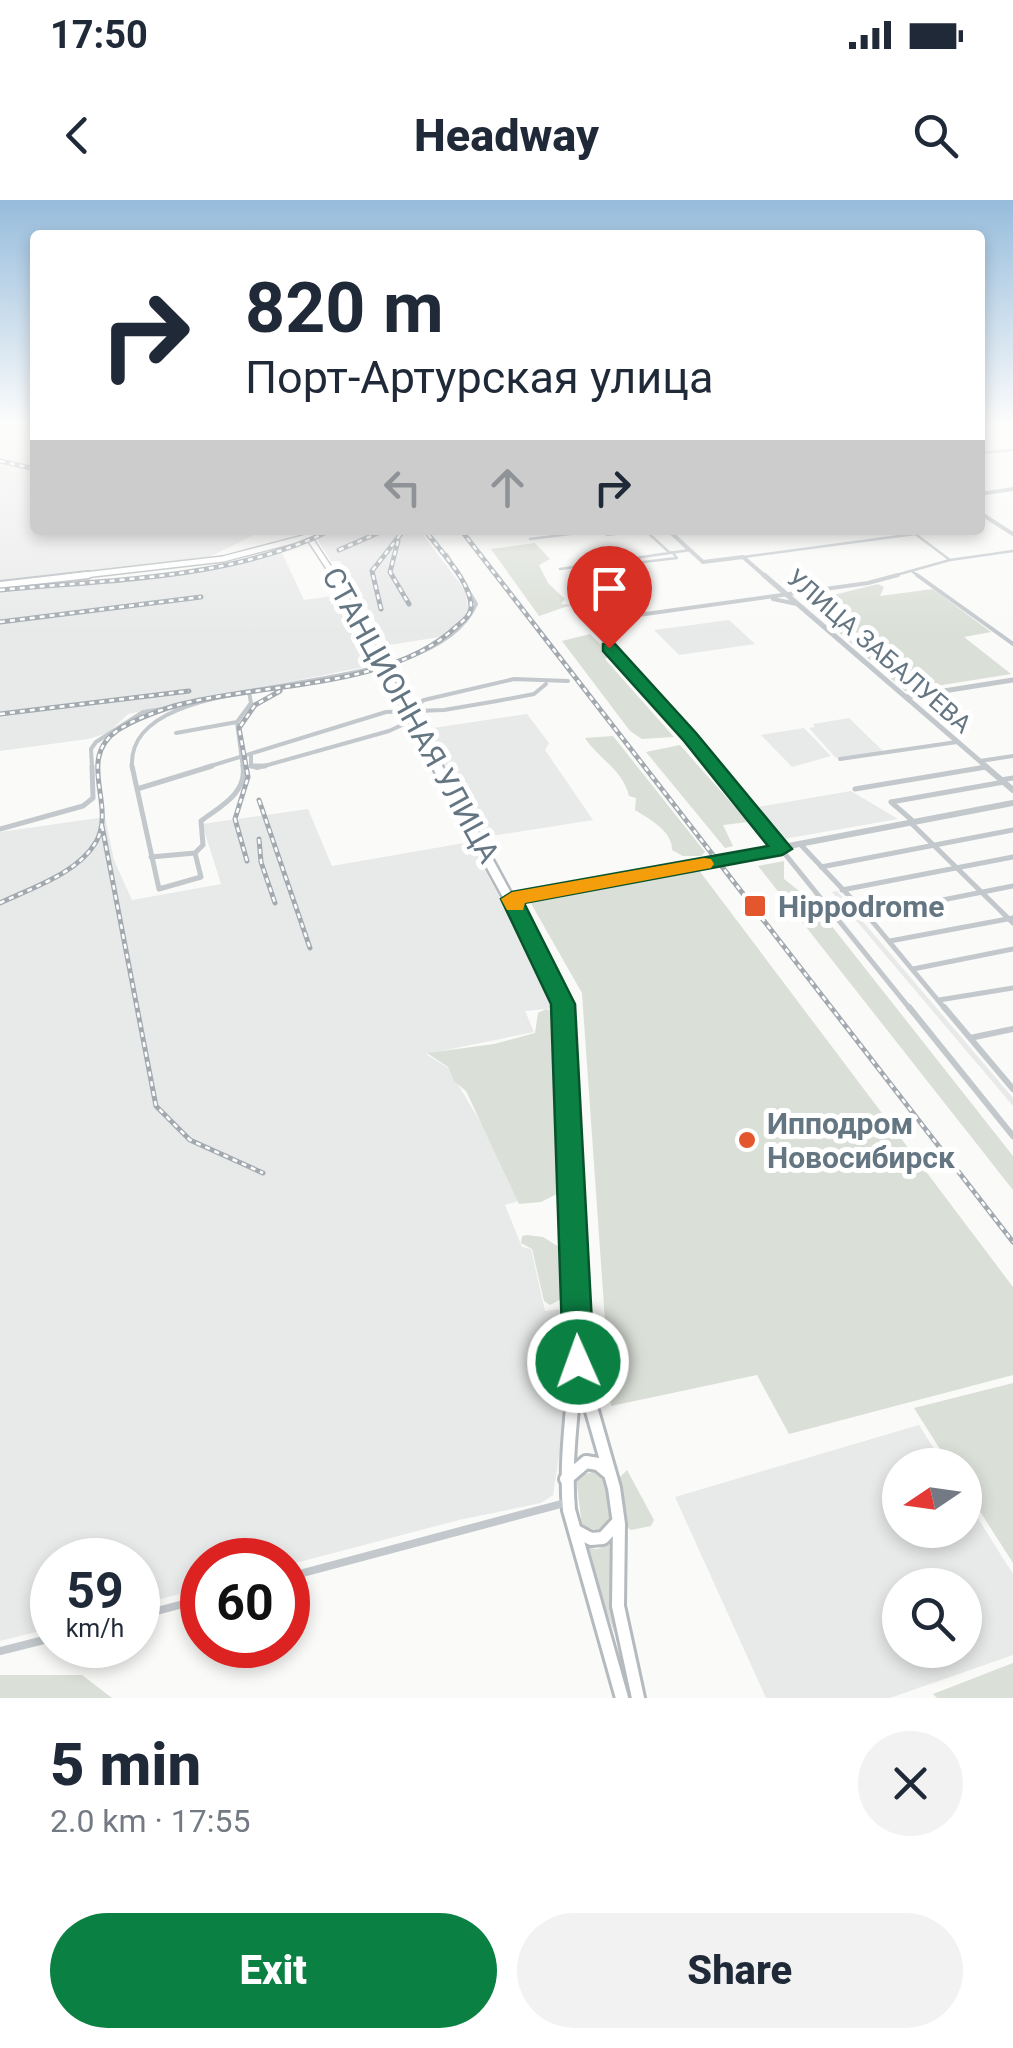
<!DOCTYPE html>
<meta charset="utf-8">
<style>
body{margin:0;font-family:Roboto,sans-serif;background:#f2f2f3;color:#1f2937;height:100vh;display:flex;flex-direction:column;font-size:38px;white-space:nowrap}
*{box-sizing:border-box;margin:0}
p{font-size:32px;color:#747a83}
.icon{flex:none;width:55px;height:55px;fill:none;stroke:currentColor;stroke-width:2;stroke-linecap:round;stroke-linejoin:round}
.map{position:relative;height:1498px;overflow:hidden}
.details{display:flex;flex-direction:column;background:#fff;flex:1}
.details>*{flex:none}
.top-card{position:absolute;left:30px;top:30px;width:955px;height:305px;border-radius:10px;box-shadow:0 5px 15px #0003;background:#fff;color:#1f2937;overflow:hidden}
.needle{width:65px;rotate:257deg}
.tools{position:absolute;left:882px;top:1248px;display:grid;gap:20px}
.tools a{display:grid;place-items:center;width:100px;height:100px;border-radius:50%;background:#fff;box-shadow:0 5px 15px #0003;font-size:50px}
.speed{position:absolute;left:30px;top:1338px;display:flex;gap:20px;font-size:50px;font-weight:700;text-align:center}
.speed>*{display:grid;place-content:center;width:130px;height:130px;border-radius:50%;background:#fff;box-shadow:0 5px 15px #0003;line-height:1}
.speed small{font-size:25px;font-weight:400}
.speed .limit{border:15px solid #d22;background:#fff;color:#111}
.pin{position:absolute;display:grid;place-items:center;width:85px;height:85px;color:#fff;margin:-102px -42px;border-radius:50% 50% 50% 0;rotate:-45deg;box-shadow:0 0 10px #0007}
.pin .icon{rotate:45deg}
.me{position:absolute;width:110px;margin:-55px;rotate:358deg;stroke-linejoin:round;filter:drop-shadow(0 0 8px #0008)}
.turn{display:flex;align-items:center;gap:35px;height:210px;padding:0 50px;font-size:45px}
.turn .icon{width:130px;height:130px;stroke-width:2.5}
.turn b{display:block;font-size:70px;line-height:85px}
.lanes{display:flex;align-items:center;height:95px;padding:0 50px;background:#0003;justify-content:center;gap:50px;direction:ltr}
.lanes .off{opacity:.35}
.round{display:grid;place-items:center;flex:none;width:105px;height:105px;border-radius:52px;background:#f2f2f3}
.headline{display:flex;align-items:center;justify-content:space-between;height:170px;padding:0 50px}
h1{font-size:60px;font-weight:800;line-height:75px}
.cta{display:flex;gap:20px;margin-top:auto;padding:20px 50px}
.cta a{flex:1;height:115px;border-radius:60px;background:#0b8043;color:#fff;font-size:40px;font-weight:800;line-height:115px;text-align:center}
.cta a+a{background:#f2f2f3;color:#1f2937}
.status{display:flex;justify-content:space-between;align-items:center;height:70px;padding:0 50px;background:#fff;direction:ltr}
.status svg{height:28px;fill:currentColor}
header{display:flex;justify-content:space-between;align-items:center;height:130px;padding:0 50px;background:#fff;font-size:45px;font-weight:800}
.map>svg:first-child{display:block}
.built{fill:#e8e9e9;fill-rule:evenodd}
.green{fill:#dadfd7}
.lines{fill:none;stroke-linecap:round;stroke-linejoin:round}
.primary-far4-casing{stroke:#b5babe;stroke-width:8}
.primary-far3-casing{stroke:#b5babe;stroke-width:10}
.primary-far2-casing{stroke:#b5babe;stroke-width:14}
.primary-far1-casing{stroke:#b5babe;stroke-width:15}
.primary-casing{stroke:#b5babe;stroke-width:18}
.minor-far4{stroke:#c3c8cc;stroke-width:2.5}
.minor-far3{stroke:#c3c8cc;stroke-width:4}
.minor-far2{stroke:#c3c8cc;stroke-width:5}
.minor-far1{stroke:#c3c8cc;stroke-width:6}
.minor{stroke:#c3c8cc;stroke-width:8}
.tertiary-far2{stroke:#c3c8cc;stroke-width:4}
.tertiary-far1{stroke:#c3c8cc;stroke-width:5}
.tertiary{stroke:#c3c8cc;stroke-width:6}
.primary-far4{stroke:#fff;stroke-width:5}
.primary-far3{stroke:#fff;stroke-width:6}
.primary-far2{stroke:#fff;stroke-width:9}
.primary-far1{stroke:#fff;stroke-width:10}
.primary{stroke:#fff;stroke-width:12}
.rail-casing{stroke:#a2aab0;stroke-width:5}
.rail{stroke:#fff;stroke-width:2.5;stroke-dasharray:5;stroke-linecap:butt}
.route{fill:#0b8043;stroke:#07532c;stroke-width:2.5}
.slow{fill:#f59e0b}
.poi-dot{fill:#e4572e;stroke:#fff;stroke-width:4}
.labels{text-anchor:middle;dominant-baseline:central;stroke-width:10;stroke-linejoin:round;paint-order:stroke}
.far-street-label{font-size:25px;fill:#657683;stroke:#fff}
.street-label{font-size:30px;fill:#657683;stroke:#fff}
.poi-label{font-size:30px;font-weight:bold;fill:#657683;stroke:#fff;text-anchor:start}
</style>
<div class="status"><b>17:50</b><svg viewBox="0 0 49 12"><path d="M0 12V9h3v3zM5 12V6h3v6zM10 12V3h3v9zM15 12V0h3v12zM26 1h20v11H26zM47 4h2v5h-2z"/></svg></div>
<header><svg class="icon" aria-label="back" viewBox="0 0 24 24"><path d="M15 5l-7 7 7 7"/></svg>Headway<svg class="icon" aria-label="search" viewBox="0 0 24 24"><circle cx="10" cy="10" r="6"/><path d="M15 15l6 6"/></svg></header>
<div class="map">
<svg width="1013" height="1498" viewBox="0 0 1013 1498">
<rect width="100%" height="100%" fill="#fafaf8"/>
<path class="built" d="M0,225H35V330H264L203,360L0,382Z
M312,330H419L465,390L469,414L446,436L389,445L340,361H331Z
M282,353L304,400L332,396L369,466L128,514L108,533L88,539L0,551V392L209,368Z
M729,420L755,444L679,455L654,430Z
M527,514L549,543L545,550L593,620L485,637L426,529Z
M849,518L884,552L836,558L809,528L815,527L813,524Z
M804,528L831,556L792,567L761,535Z
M851,591L898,619L778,640L752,608Z
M308,609L332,666L470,642L553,797L555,808L525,811L534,832L426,854L448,868L487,933L519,1001L505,1005L522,1047L531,1049L545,1111L563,1109L566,1211L553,1295L541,1303L459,1320L288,1365V1360H202V1388L138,1405V1360H52V1428L0,1441V632L105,617L114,660L132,700L221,684L202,624Z
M837,691L1013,898V906L832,692Z
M919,1225L944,1265H900V1330H965V1298L1013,1374V1455L890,1498H766L675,1297ZM900,1385H965V1450H900Z"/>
<path class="green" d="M535,343L550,359L539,365L548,383L565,399L561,404L571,405L539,416L491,349Z
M878,384L884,387L880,396L933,389L991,432L964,437L1011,474L905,491L808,405L813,400Z
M590,434L611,455L605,459L674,537L642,539L630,531L562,441Z
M613,536L705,652L701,656H683L672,650C673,632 651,620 635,610L636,598L629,596C623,570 599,559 585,538Z
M680,545L748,622L723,625L733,646L725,648L646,552Z
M784,661V679L812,701L1013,956V990L758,666Z
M698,669L1013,1087V1175L789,1234L757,1175L611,1206L582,793L529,700Z
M546,809L555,812L559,993L541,1002L519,1004L466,891L454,881L448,867L427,853L494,844L535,833L538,813Z
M527,1035L543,1037L559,1047L563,1098L550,1105L544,1101L532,1049L521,1043L522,1036Z
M1013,1183V1363L965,1288V1265H950L914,1208Z
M627,1270L654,1320L651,1326L631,1330L625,1326L618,1279Z
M595,1271C611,1281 615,1310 607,1327L597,1330L582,1326L576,1277Z
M611,1344L614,1432L584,1347L597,1349Z
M1013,1463V1498H937L933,1494Z
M0,1475H82L112,1498H0Z"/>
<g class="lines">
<defs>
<path id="primary-far4" d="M304,330L335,377
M67,377L223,359L311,336"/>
<path id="primary-far3" d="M333,375L438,568
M0,385L88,375"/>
<path id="primary-far2" d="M437,566L560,793L561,810"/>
<path id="primary-far1" d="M561,807L577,1114"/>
<path id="primary" d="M576,1112C580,1178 563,1244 569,1310L622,1498
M580,1169L614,1288L619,1324L618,1406L638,1498
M566,1279L586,1262L598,1264L609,1273
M576,1331L591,1339L603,1338L616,1324"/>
</defs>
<use href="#primary-far4" class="primary-far4-casing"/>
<use href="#primary-far3" class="primary-far3-casing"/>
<use href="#primary-far2" class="primary-far2-casing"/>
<use href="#primary-far1" class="primary-far1-casing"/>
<use href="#primary" class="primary-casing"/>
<path class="minor-far4" d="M980,253L1013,250
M910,330L950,360
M646,331L670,353
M529,332L548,330
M607,335L650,330
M530,339L602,330
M447,354L460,377
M743,357L915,334
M609,366L677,358L672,352
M560,369L690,350
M913,372L920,377
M889,377L950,360L1013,351"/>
<path class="minor-far3" d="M917,375L1013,444
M773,399L797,404
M586,420L716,568
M588,422L868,383L898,375
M411,509L424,500L514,479L568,481
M237,522L243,568
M176,533L237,522L251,503L249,492
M251,554V566L257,568L389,531L402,525L400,510
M840,559L957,542
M980,561L1013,556
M92,568L91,549L96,542L143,512L175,507
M132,568C124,457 428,513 476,404L459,375
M204,568L386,512L444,510L497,501L534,494L546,484
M978,568L986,567"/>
<path class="minor-far2" d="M132,566L159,689L201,677L195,653L203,645L201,621C221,606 247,593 243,566
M251,566H265
M714,566L911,810
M1001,580L1013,578
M137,589L212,566
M855,589L986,567
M891,602L1004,582
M891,602L914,622
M911,623L1013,723
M0,629L83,606L93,598L92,566
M801,645L867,715L946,810
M151,657L195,653
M821,667L1013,630
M842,690L1013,657
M867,715L1013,686
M890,741L1013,718
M913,769L1013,749
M939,800L1013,788"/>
<path class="minor-far1" d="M909,807L1013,936
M944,807L1013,889
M970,838L1013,829"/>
<path class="minor" d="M288,1377L565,1303
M138,1416L202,1399
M0,1451L52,1438"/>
<path class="tertiary-far2" d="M1007,225L1013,228
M980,294L1013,289
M980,313L1013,334
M668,330L703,362L743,357L766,377"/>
<path class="tertiary-far1" d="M764,375L988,568
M906,497L1013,480"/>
<path class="tertiary" d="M985,566L1013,590
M512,699L1013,603"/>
<use href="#primary-far4" class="primary-far4"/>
<use href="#primary-far3" class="primary-far3"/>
<use href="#primary-far2" class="primary-far2"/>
<use href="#primary-far1" class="primary-far1"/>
<use href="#primary" class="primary"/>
<defs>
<path id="rail" d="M0,261L35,269
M461,330L1013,1042
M398,341L390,372L409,404
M339,350L385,330
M0,390C111,379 230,380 331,330
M381,409L372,371L404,330
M0,422L201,397
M0,514L189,491
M259,600L310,748
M102,626L156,906L190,940L263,973
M259,639L261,662L275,703
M247,661L235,619L248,577L239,528L255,505L280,491
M0,703C31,688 77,674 96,642C117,605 75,559 118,530C135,519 155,512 174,506C260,482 390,490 457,426C463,421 470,416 471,408C472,382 439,350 425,330"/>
</defs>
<use href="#rail" class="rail-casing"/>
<use href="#rail" class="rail"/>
</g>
<linearGradient id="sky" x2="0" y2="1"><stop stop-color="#96bcdc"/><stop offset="0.52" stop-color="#fdfdfc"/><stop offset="1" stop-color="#fdfdfc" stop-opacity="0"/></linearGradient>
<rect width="1013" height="434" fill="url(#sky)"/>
<path class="route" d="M603,444H615L696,533L792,649L782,655L524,703L575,804L594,1162L590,1171L578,1175L567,1171L563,1162L551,804L501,699L512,692L768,646L684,541L603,451Z"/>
<path class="slow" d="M704,658L711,659L714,664L711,668L525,703L523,710H507L501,699L512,692Z"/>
<g class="poi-dot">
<rect x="743" y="694" width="24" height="24" rx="5"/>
<circle cx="747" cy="940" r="10"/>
</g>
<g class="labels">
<g class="far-street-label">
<text transform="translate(879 451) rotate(41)">УЛИЦА ЗАБАЛУЕВА</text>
</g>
<g class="street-label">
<text transform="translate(411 515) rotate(61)">СТАНЦИОННАЯ УЛИЦА</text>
</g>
<g class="poi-label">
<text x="778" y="706">Hippodrome</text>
<text x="767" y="923">Ипподром<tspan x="767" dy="34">Новосибирск</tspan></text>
</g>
</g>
</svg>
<div class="tools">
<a><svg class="needle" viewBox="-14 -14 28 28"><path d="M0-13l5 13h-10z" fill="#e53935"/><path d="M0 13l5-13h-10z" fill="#747a83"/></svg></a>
<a><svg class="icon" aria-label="search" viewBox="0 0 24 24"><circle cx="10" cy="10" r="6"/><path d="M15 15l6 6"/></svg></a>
</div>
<div class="speed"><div>59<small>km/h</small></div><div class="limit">60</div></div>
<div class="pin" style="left:609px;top:448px;background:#d93025"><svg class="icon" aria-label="arrive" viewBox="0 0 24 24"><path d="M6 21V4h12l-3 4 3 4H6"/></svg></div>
<svg class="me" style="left:578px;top:1162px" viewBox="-20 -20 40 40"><circle r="17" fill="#0b8043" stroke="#fff" stroke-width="3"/><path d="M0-11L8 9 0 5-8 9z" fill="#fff"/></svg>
<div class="top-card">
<div class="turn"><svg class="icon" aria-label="right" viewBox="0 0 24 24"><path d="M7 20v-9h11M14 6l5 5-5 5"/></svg><div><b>820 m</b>Порт-Артурская улица</div></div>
<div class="lanes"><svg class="icon off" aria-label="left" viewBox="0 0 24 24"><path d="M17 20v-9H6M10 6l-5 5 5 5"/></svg><svg class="icon off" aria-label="ahead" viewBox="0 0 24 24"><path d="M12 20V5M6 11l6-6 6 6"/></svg><svg class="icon" aria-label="right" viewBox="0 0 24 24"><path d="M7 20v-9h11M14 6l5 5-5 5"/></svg></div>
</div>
</div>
<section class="details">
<div class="headline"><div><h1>5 min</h1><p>2.0 km · 17:55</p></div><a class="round"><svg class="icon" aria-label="close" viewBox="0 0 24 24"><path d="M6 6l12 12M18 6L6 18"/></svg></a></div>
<div class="cta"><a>Exit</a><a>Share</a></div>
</section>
